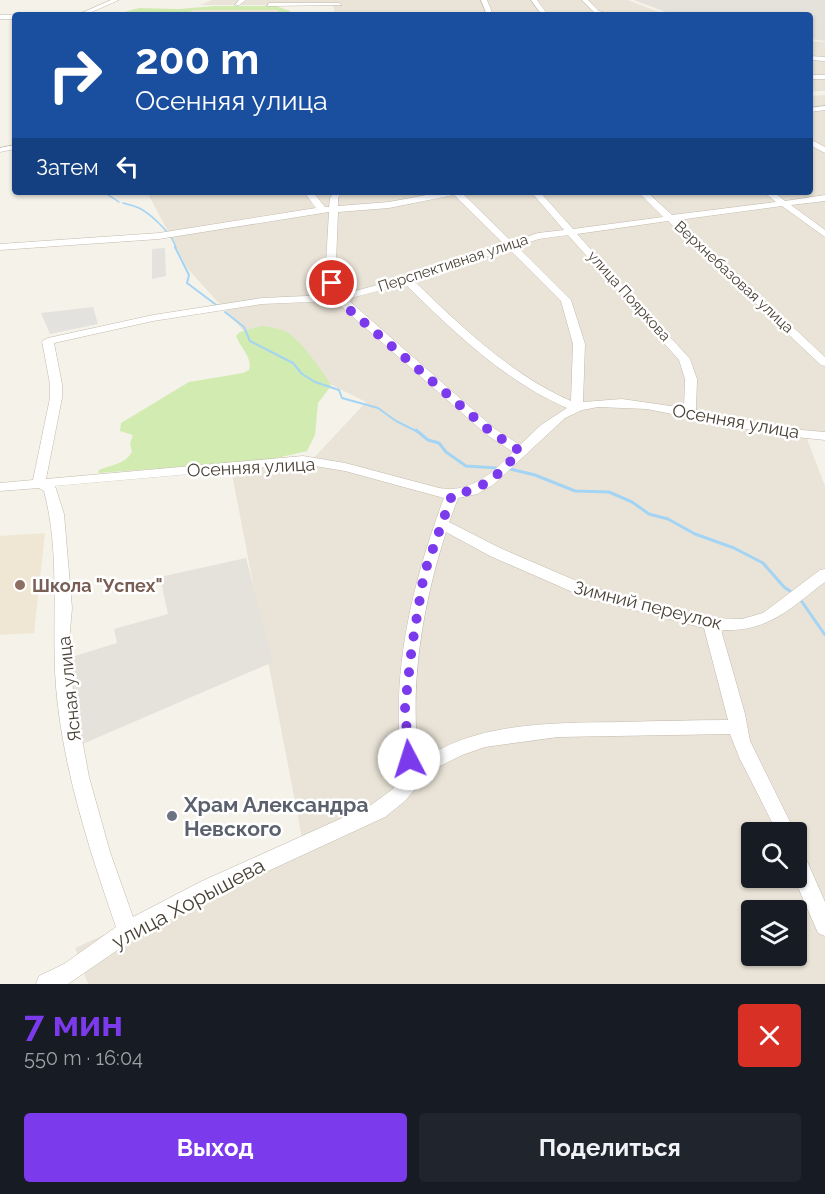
<!DOCTYPE html>
<html lang="ru">
<meta charset="utf-8">
<style>
body{margin:0;font-family:Raleway,sans-serif;background:#20242c;color:#f1f3f6;height:100vh;display:flex;flex-direction:column;font-size:22px;white-space:nowrap}
*{box-sizing:border-box;margin:0}
p{font-size:20px;color:#9ea1a6}
.icon{flex:none;width:33px;height:33px;fill:none;stroke:currentColor;stroke-width:2;stroke-linecap:round;stroke-linejoin:round}
.map{position:relative;height:984px;overflow:hidden}
.panel{display:flex;flex-direction:column;background:#171b24;flex:1}
.panel>*{flex:none}
.banner{position:absolute;left:12px;top:12px;width:801px;height:183px;border-radius:6px;box-shadow:0 2px 4px #0004;background:#1a4fa0;color:#fff;overflow:hidden}
.buttons{position:absolute;left:741px;top:822px;display:grid;gap:12px}
.buttons a{display:grid;place-items:center;width:66px;height:66px;border-radius:6px;background:#171b24;box-shadow:0 2px 4px #0004;font-size:30px}
.pin{position:absolute;display:grid;place-items:center;width:51px;height:51px;color:#fff;margin:-26px;border:3px solid #fff;border-radius:50%;box-shadow:0 2px 6px #0007}
.me{position:absolute;width:66px;margin:-33px;rotate:355deg;stroke-linejoin:round;filter:drop-shadow(0 0 4px #0008)}
.turn{display:flex;align-items:center;gap:21px;height:126px;padding:0 24px;font-size:27px}
.turn .icon{width:78px;height:78px;stroke-width:2.5}
.turn b{display:block;font-size:42px;line-height:51px}
.then{display:flex;align-items:center;height:57px;padding:0 24px;background:#0003;gap:12px;font-size:22px}
.round{display:grid;place-items:center;flex:none;width:63px;height:63px;border-radius:6px;background:#20242c}
.head{display:flex;align-items:center;justify-content:space-between;height:102px;padding:0 24px}
h1{font-size:36px;font-weight:700;line-height:45px;color:#7c3aed}
.primary-button{display:flex;gap:12px;margin-top:auto;padding:12px 24px}
.primary-button a{flex:1;height:69px;border-radius:6px;background:#7c3aed;color:#fff;font-size:24px;font-weight:700;line-height:69px;text-align:center}
.primary-button a+a{background:#20242c;color:#f1f3f6}
.map>svg:first-child{display:block}
.residential{fill:#eae4d8;fill-rule:evenodd}
.industrial{fill:#e5e1db}
.education{fill:#efe7d3}
.green{fill:#d1ebb1}
.parking{fill:#e4e2de}
.lines{fill:none;stroke-linecap:round;stroke-linejoin:round}
.stream-far2{stroke:#a4d4f4;stroke-width:1.5}
.stream-far1{stroke:#a4d4f4;stroke-width:2}
.stream{stroke:#a4d4f4;stroke-width:3}
.minor-casing{stroke:#c2baac;stroke-width:1}
.minor{fill:#fff;fill-rule:evenodd}
.route{stroke:#7c3aed;stroke-width:10;stroke-dasharray:0 18}
.education-dot{fill:#8d6e63;stroke:#fff;stroke-width:2}
.worship-dot{fill:#6b7280;stroke:#fff;stroke-width:2}
.labels{text-anchor:middle;dominant-baseline:central;stroke-width:5;stroke-linejoin:round;paint-order:stroke}
.far-street-label{font-size:15px;fill:#4a4237;stroke:#fff}
.street-label{font-size:18px;fill:#4a4237;stroke:#fff}
.education-label{font-size:18px;font-weight:bold;fill:#785e54;stroke:#fff;text-anchor:start}
.near-worship-label{font-size:21px;font-weight:bold;fill:#5b616d;stroke:#fff;text-anchor:start}
.near-street-label{font-size:21px;fill:#4a4237;stroke:#fff}
</style>
<div class="map">
<svg width="825" height="984" viewBox="0 0 825 984">
<rect width="100%" height="100%" fill="#f5f2ea"/>
<path class="residential" d="M212,0H628L666,15H335L333,5H200Z
M810,41L825,42V91H810Z
M825,95V435L807,439L825,486V984H88L75,948L303,843L231,469L310,462L366,402L261,350L188,269L147,192H810V96ZM752,832H796V878H752ZM752,910H796V956H752Z"/>
<path class="industrial" d="M634,0H825V41L810,39V15H673Z
M246,558L273,662L80,745L65,659L117,643L114,629L168,614L160,577Z"/>
<path class="education" d="M190,10H279L277,15H188Z
M45,533L34,633L0,635V536Z"/>
<path class="green" d="M215,6H276L290,11L289,15H278V10H194L183,15H113L139,8L179,9Z
M261,326C269,327 278,328 285,331C298,337 325,373 331,386L318,403L315,435L307,451L268,460L98,473L99,470C111,465 125,464 132,452L130,443L133,435L120,431L121,423L189,382L243,373L249,370C253,358 240,347 236,336L240,332Z"/>
<path class="parking" d="M165,248L166,276L152,279V249Z
M93,307L98,324L50,334L41,313Z"/>
<g class="lines">
<path class="stream-far2" d="M104,192L119,202
M123,203C129,205 136,206 141,209C153,216 173,235 176,248"/>
<path class="stream-far1" d="M175,247L189,275L187,283L219,307
M225,312L244,327L250,341L293,363L302,374L315,382L339,390L342,398L378,408L396,421L418,432"/>
<path class="stream" d="M416,430L428,440L439,443L446,452L466,466L496,468
M510,469L535,475L575,491L609,492L632,502L649,514L668,519L695,534L734,548L763,563L784,587L793,593
M800,599L825,635"/>
<defs>
<path id="minor" d="M111,0H119L85,15H77Z
M239,0H246L239,5H235Z
M481,0H487L493,15H487Z
M531,0H537L548,15H542Z
M582,0H588L599,11L613,15L595,13Z
M269,3H339L342,5L267,6Z
M0,15H15V19H0Z
M810,56L825,57V61L810,60Z
M810,75H825V79H810Z
M825,106V110L810,112V108Z
M810,139L825,147V153L810,145Z
M15,145V149L0,152V148Z
M304,192H313L325,207H329L330,198L334,192H342L338,198V206L389,202L442,192H461L512,242L538,233L564,230L531,192H540L573,229L663,217L638,192H647L672,215L776,202L764,192H774L785,201L825,195V201L791,205L825,230V237L782,206L678,220L825,357V366L821,365L668,221L577,234L690,359L697,379L696,410L777,428L825,432V440L777,435L647,409L598,407L582,410L565,418L493,485L477,494L458,498L449,522L500,548L593,588L711,618L742,619L763,613L820,570L825,569V582C789,609 769,632 721,630L745,714L750,741L795,832H777L739,757L730,734L558,737L485,747L462,755L440,766L420,783L405,801L385,817L214,896L135,938L68,984H36L39,976L64,964L116,927C89,849 63,769 56,687C51,622 61,555 44,491L39,488L0,491V483L33,480L50,398V384L42,341L48,338L153,315L262,298L329,295L326,263L329,212L159,239L0,250V244L159,233L316,208ZM454,195L504,244L403,278L344,294L338,292L336,263L338,212L389,208ZM568,235L679,360L685,379L684,408L622,399L583,402L585,344L571,300L517,246L539,239ZM509,249L561,301L573,344L571,401C510,374 462,327 414,281ZM405,284C454,332 503,380 567,408L541,425L520,445L495,429L347,299ZM335,301L487,435L513,452C493,473 470,494 439,488L345,463L303,456L46,479L62,398V384L54,343L153,321L262,304ZM303,464L345,471L444,498C416,573 396,650 399,730C399,745 399,761 404,775L393,789L371,805L200,882L133,917L110,852L89,777L73,691L69,642L72,608L64,514L55,486ZM446,532L490,556L584,597L704,628L728,720C693,720 657,721 622,722C558,723 472,721 419,763C409,685 422,607 446,532Z
M796,849L803,852L825,902V936L818,933L794,878H796Z"/>
</defs>
<use href="#minor" class="minor-casing"/>
<use href="#minor" class="minor"/>
</g>
<g class="lines">
<path class="route" d="M332,283L331,288L337,299L491,432L520,451C498,475 486,489 452,495L424,574L412,646L405,707L409,759"/>
</g>
<circle class="education-dot" cx="20" cy="585" r="6"/>
<circle class="worship-dot" cx="172" cy="816" r="6"/>
<g class="labels">
<g class="far-street-label">
<text transform="translate(453 263) rotate(-18)">Перспективная улица</text>
<text transform="translate(734 277) rotate(43)">Верхнебазовая улица</text>
<text transform="translate(629 296) rotate(48)">улица Пояркова</text>
</g>
<g class="street-label">
<text transform="translate(736 421) rotate(10)">Осенняя улица</text>
<text transform="translate(251 467) rotate(-3)">Осенняя улица</text>
<text transform="translate(648 605) rotate(14)">Зимний переулок</text>
<text transform="translate(69 689) rotate(-96)">Ясная улица</text>
</g>
<g class="education-label">
<text x="32" y="585">Школа "Успех"</text>
</g>
<g class="near-worship-label">
<text x="184" y="804">Храм Александра<tspan x="184" dy="24">Невского</tspan></text>
</g>
<g class="near-street-label">
<text transform="translate(188 903) rotate(-28)">улица Хорышева</text>
</g>
</g>
</svg>
<div class="buttons">
<a><svg class="icon" aria-label="search" viewBox="0 0 24 24"><circle cx="10" cy="10" r="6"/><path d="M15 15l6 6"/></svg></a>
<a><svg class="icon" aria-label="layers" viewBox="0 0 24 24"><path d="M12 4l9 5-9 5-9-5zM3 14l9 5 9-5"/></svg></a>
</div>
<div class="pin" style="left:332px;top:283px;background:#d93025"><svg class="icon" aria-label="arrive" viewBox="0 0 24 24"><path d="M6 21V4h12l-3 4 3 4H6"/></svg></div>
<svg class="me" style="left:409px;top:759px" viewBox="-20 -20 40 40"><circle r="19" fill="#fff"/><path d="M0-13L10 11 0 6-10 11z" fill="#7c3aed"/></svg>
<div class="banner">
<div class="turn"><svg class="icon" aria-label="right" viewBox="0 0 24 24"><path d="M7 20v-9h11M14 6l5 5-5 5"/></svg><div><b>200 m</b>Осенняя улица</div></div>
<div class="then">Затем<svg class="icon" aria-label="left" viewBox="0 0 24 24"><path d="M17 20v-9H6M10 6l-5 5 5 5"/></svg></div>
</div>
</div>
<section class="panel">
<div class="head"><div><h1>7 мин</h1><p>550 m · 16:04</p></div><a class="round" style="background:#d93025;color:#fff"><svg class="icon" aria-label="close" viewBox="0 0 24 24"><path d="M6 6l12 12M18 6L6 18"/></svg></a></div>
<div class="primary-button"><a>Выход</a><a>Поделиться</a></div>
</section>
